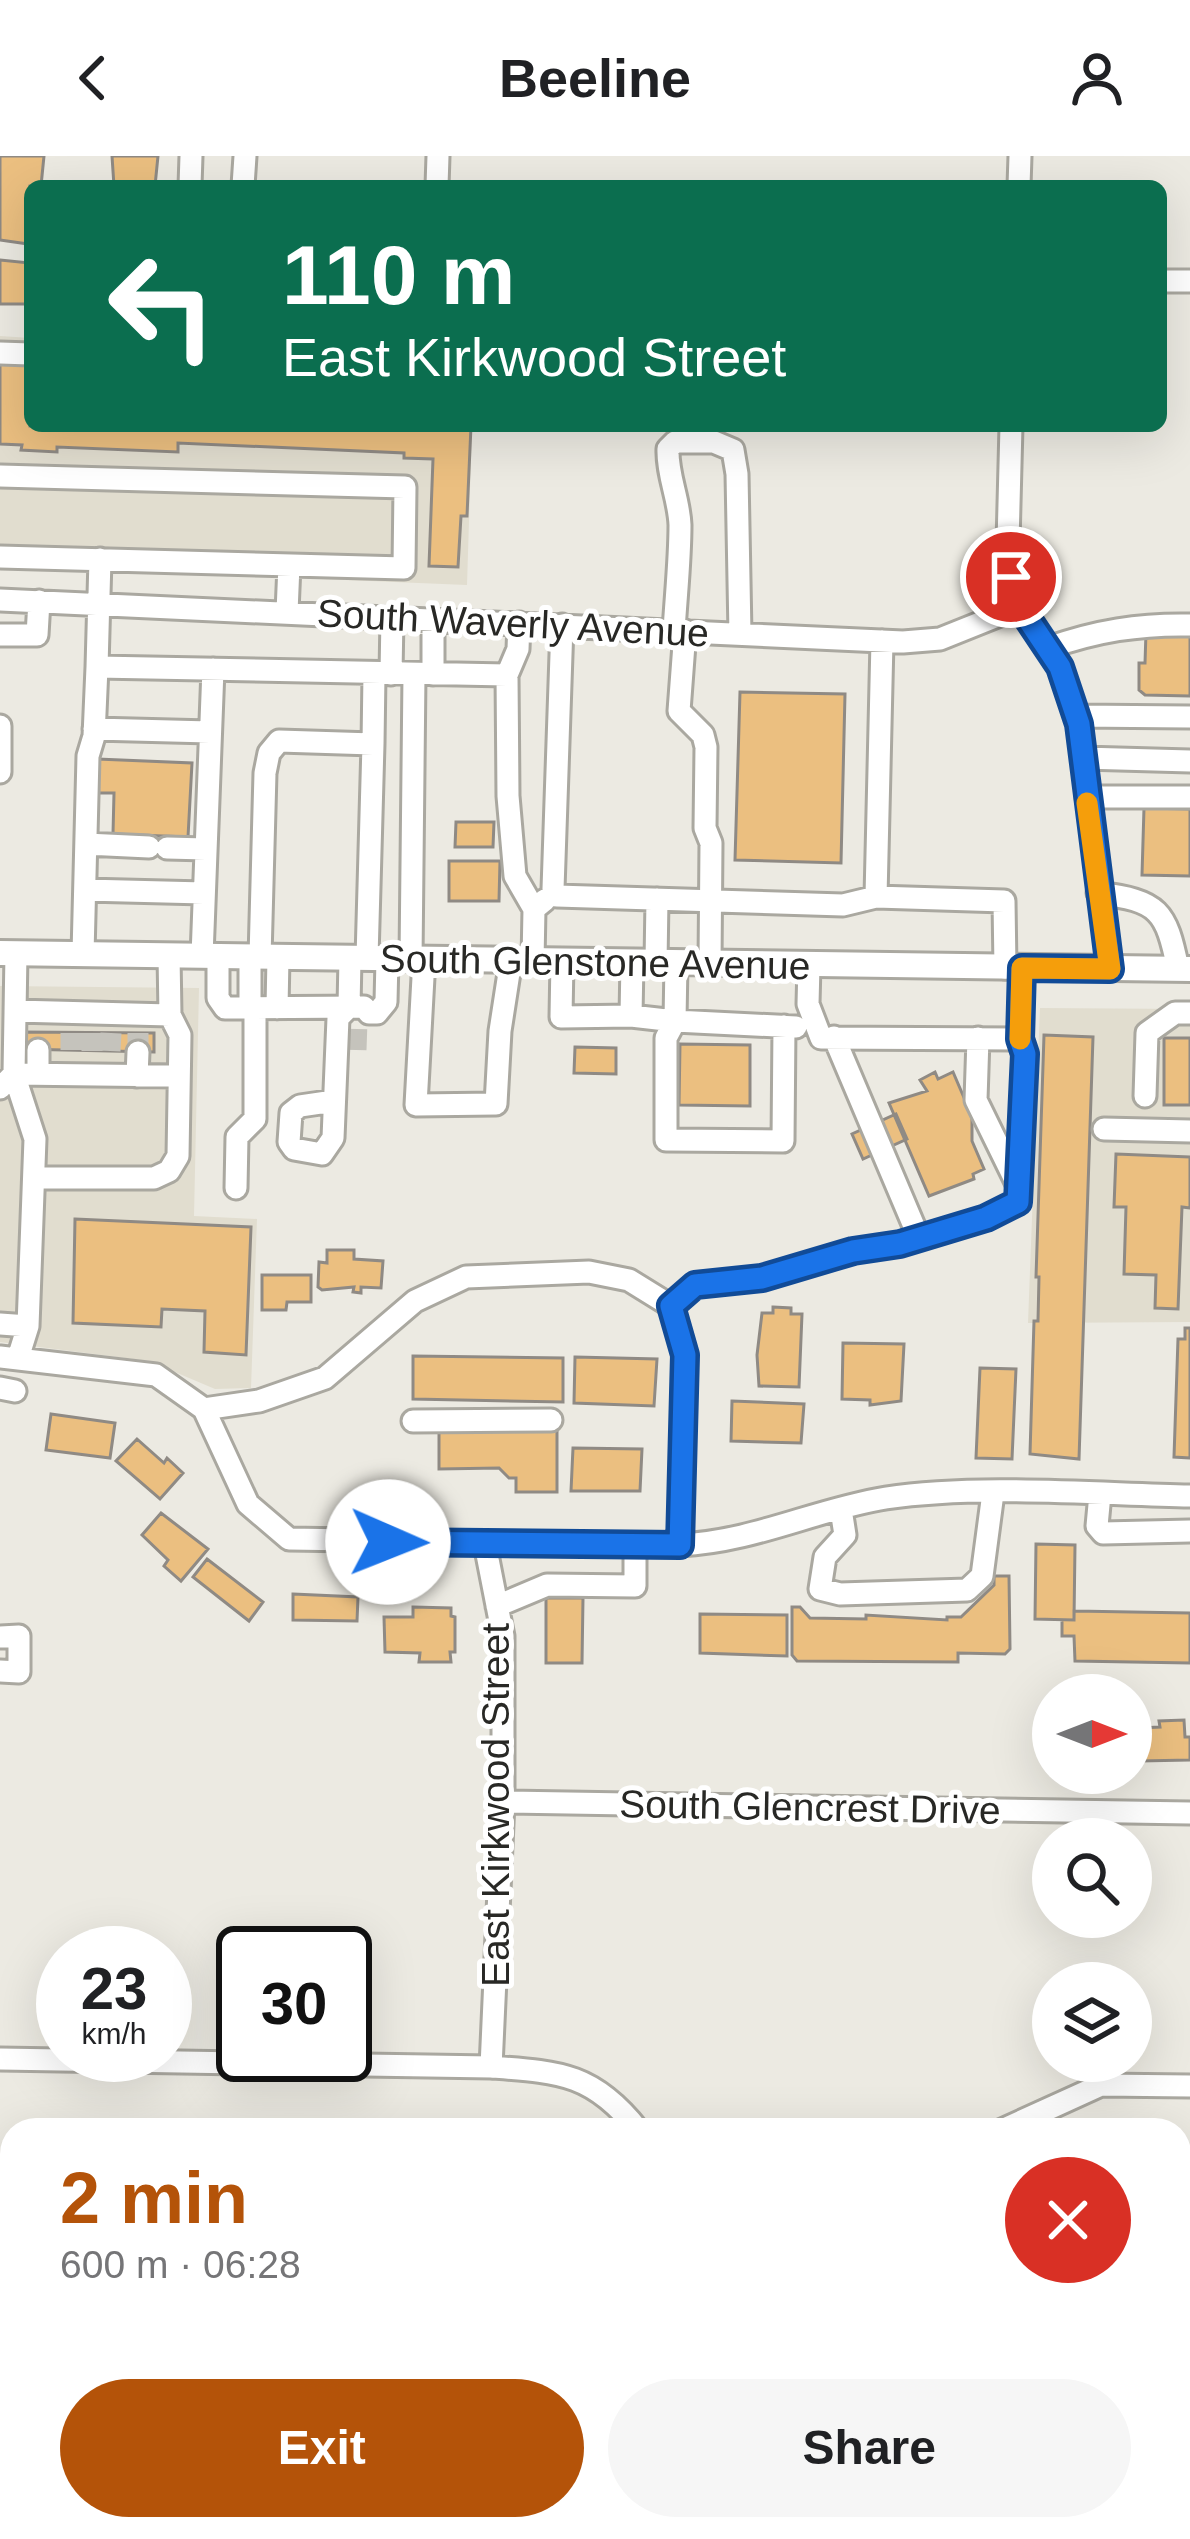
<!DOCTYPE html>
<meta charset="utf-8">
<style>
body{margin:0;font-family:Arial,sans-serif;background:#f6f6f6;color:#202124;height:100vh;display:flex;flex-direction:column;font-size:45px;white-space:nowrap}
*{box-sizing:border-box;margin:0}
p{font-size:39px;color:#757577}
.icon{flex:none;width:66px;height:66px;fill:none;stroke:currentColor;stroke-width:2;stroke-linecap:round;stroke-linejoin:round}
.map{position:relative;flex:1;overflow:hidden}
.sheet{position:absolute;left:0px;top:1962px;width:1191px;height:423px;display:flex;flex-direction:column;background:#fff;border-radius:36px 36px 0 0;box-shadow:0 12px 48px #0002}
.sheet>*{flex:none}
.top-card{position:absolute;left:24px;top:24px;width:1143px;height:252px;border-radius:18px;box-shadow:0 12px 48px #0002;background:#0b6e4f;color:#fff;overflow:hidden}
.needle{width:78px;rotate:90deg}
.controls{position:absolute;left:1032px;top:1518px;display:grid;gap:24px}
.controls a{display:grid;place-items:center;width:120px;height:120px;border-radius:50%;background:#fff;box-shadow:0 12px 48px #0002;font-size:60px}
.speed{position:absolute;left:36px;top:1770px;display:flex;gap:24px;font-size:60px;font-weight:700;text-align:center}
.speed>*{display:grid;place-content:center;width:156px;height:156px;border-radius:50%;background:#fff;box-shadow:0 12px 48px #0002;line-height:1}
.speed small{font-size:30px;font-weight:400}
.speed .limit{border:6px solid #111;border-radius:18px;background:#fff;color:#111}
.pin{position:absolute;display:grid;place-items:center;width:102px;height:102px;color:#fff;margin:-51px;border:6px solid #fff;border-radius:50%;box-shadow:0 3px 12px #0007}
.me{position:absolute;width:132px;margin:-66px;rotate:91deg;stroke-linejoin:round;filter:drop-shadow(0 0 9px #0008)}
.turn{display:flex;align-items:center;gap:42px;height:252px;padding:0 60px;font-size:54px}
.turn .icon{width:156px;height:156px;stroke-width:2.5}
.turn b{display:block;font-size:84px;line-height:102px}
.round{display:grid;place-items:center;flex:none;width:126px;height:126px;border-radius:63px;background:#f6f6f6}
.overview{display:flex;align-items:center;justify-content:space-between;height:204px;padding:0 60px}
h1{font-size:72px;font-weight:800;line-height:90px;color:#b45309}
.button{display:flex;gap:24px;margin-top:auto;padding:24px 60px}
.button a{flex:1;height:138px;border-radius:72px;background:#b45309;color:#fff;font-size:48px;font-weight:800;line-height:138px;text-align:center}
.button a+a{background:#f6f6f6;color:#202124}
header{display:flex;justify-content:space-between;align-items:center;height:156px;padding:0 60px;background:#fff;font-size:54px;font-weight:800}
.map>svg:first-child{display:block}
.built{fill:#e1ddcf}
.building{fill:#ebbf80;stroke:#8f8a84;stroke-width:3}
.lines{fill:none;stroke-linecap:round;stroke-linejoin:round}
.minor-tunnel{stroke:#c5c3bc;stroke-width:21;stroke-dasharray:21 10;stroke-linecap:butt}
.minor-casing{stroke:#aaa8a0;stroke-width:27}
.major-casing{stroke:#aaa8a0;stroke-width:30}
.minor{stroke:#fff;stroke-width:21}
.major{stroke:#fff;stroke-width:24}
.route-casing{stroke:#114b97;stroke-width:30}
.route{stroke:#1a73e8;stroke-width:21}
.slow{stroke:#f59e0b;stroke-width:21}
.labels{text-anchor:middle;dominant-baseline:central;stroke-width:10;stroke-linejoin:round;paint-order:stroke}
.street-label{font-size:39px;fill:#282825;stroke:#fff}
</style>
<header><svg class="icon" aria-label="back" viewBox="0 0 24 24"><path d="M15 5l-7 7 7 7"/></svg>Beeline<svg class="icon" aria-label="person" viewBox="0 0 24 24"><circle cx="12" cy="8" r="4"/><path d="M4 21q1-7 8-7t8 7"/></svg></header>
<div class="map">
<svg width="1190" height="2383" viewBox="0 0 1190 2383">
<rect width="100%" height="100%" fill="#eceae2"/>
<path class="built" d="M0,180L30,182V270H472L467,429L0,410Z
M0,830L199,832L194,1060L257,1063L251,1232L215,1233L149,1205L0,1186Z
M1040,852L1190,853V1166L1028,1167Z"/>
<path class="building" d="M0,0H44L41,30H30L28,88L0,84Z
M112,0H158L155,30H114Z
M0,104L30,107V148H0Z
M0,207L30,208V270H471L467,360H461L458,411L429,410L433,303L404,302V297L178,287V296L57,291V296L21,294L22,289L0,288Z
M1146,476L1190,477V540L1145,539L1139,534V507H1145Z
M740,536L845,538L841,707L735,704Z
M97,603L192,607L188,681L113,678L114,637H96Z
M1144,652L1190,653V720L1142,719Z
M456,666H494L493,691H455Z
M449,705H500L499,745H449Z
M20,876L154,877V896L20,893Z
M1044,879L1093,881L1079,1303L1030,1298L1034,1165H1038L1039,1121H1036Z
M1164,882H1190V949H1164Z
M680,888L750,889V950L679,949Z
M575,891L616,892V918L574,917Z
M935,916L938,923L953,916L968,951L977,961L972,964V985L984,1013L973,1018L974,1023L929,1040L889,947L927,935L920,924Z
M896,958L907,983L863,1003L852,978Z
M1116,998L1190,1001V1052L1182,1051L1178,1153L1155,1152L1156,1119L1124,1118L1126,1051H1114Z
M75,1063L251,1071L246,1199L204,1196L205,1155L162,1153L161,1171L73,1167Z
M327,1094H354V1103L383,1105L381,1132L361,1131V1137L353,1136L354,1131L322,1134L318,1131L319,1106L327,1107Z
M262,1119H311V1146H287L286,1154H262Z
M773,1151L791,1152V1158H802L799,1231L759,1230L757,1199L762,1157H773Z
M1185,1172H1190V1302L1174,1301L1178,1183H1185Z
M843,1187L904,1188L901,1245L870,1249V1244L842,1243Z
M413,1200L563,1202V1246L413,1243Z
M575,1201L657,1203L654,1250L574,1247Z
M980,1212L1016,1213L1012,1303L976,1302Z
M732,1245L804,1248L801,1287L731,1285Z
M51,1258L115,1267L110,1302L46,1294Z
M439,1272H557V1336H516V1322H509L499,1312L439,1313Z
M137,1283L164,1307L167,1302L183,1317L160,1343L116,1305Z
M573,1292L642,1293L640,1335H571Z
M161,1357L208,1393L181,1425L164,1410L168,1404L142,1379Z
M1036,1388L1075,1389L1074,1464L1035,1463Z
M207,1403L263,1446L249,1465L193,1421Z
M994,1420H1009L1010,1493L1005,1498L958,1497V1506L797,1505L792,1499V1451H800L810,1462L866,1463V1459L947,1464V1461H961L994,1429Z
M293,1438L358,1441L357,1465L293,1464Z
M546,1442H583L582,1507H546Z
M413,1451L451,1452V1460L455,1461V1496H450L451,1506H419L420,1497L385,1496L384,1461H413Z
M1074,1455L1190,1457V1507L1075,1505L1074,1480H1062V1464H1074Z
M700,1458L787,1459V1500L700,1497Z
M1184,1564L1185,1581H1190V1604L1140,1605L1139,1572L1160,1571L1159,1565Z"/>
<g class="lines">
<path class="minor-tunnel" d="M71,877V894
M356,894L357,865
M92,895V877
M110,895L111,877
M138,896V877"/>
<defs>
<path id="minor" d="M190,30L191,0
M243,30L245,0
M437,30L438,0
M1019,30L1020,0
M1161,125H1190
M0,197L30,198
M1011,270L1008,387L1011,421L1020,451L1061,511L1079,568L1110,813
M0,320L405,331L404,412L0,401
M100,403L97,511L507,519L518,493L519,467
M0,444L903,486L940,483L1020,451
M287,456L289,409
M433,463V518
M562,469L553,733L557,740L843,749L876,741
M674,475C676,440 680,404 680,369C679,342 667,319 668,293L675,286H714L733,294L737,318L740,478
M685,475L679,555L703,579L706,591L705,672L711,687L710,807
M0,479H37L39,445
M882,485L876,741L1004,745L1005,812
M1048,492C1096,475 1139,468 1190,469
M391,518L392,461
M507,519L508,640L515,720L534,753
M1077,560L1190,561
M0,570V616
M94,573L210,576
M373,588L374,518
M1083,602L1190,605
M1087,641H1190
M86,688L149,691
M167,692L206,693
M85,734L204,737
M1098,737C1159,745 1166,754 1178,813
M83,798L88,600L94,580L97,511
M202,800L213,513
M218,800V842L225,852L364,851L369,857H377L386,846L387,803
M250,800V852
M260,801L265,617L269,597L279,585L373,588L367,802
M411,803L414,518
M424,803L416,949L496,948L500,875L511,804
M533,805L534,753L545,744
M562,805L561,861L631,860L632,806
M656,807L657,743
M676,807L675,865L796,871
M809,809L808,848L821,882L1020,883L1022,812
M277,852L278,801
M15,855L170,859L169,799
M631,860L675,865L666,882V984L783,985L784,870
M834,881L919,1082
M978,882L976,944L1019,1032
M38,894V918
M137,920L138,896
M0,932L14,918L16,797
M1145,940L1147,877L1175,857H1190
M334,945L300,950L291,957L289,986L294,993L322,998L333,982L338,862L349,851L350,802
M1104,973L1190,975
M34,1022H154L169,1015L178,1000L180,879L170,859
M236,1032L237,981L255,963V852
M671,1150L695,1129L762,1122L853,1095L900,1088L985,1062L1018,1046L1025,898L1020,883
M671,1150L685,1199L680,1389
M0,1168L28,1170
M0,1201L156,1219L204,1253L259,1245L325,1222L415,1145L466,1121L589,1116L629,1124L671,1150
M18,1202L28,1170L35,983L14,918L179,920
M0,1232L15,1235
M204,1253L248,1348L289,1383L680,1389C756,1385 813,1354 886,1342C978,1328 1095,1338 1190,1340
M413,1265L551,1264
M1100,1338L1097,1370L1103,1377L1190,1375
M841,1353L845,1379L825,1401L820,1433L840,1438L967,1434L982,1420L993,1337
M485,1388L503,1480V1646L491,1911
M497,1450L547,1429L635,1430V1389
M0,1481L19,1480V1516L0,1515
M503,1646L1190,1657
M0,1903L491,1911C559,1916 593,1917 638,1974
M1002,1974L1101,1929L1190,1930
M0,2182H12
M1179,2209L1190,2210
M629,2383L630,2373"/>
<path id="major" d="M0,797L1190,813"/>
</defs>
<use href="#minor" class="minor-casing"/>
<use href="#major" class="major-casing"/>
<use href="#minor" class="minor"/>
<use href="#major" class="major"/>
</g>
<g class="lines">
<defs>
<path id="route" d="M388,1386L680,1389L685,1199L671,1150L695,1129L762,1122L853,1095L900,1088L986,1062L1018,1046L1025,898L1020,883L1022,812L1110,813L1079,568L1060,511L1020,451L1011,421"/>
</defs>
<use href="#route" class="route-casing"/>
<use href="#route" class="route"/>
<path class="slow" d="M1020,883L1022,812L1110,813L1087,647"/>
</g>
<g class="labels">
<g class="street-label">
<text transform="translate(513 467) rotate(3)">South Waverly Avenue</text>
<text transform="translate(595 806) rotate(1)">South Glenstone Avenue</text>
<text transform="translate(495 1649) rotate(-90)">East Kirkwood Street</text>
<text transform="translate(810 1651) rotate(1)">South Glencrest Drive</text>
</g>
</g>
</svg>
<div class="controls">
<a><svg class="needle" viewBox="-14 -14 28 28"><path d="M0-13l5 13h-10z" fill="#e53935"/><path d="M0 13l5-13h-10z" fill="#757577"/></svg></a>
<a><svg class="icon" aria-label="search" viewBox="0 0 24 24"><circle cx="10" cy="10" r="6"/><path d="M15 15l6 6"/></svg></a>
<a><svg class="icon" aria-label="layers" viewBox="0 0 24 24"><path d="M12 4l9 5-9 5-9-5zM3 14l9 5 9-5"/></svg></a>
</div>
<div class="speed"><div>23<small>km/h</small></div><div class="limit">30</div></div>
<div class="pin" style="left:1011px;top:421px;background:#d93025"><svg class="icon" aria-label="arrive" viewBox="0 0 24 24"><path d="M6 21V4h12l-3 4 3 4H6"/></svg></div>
<svg class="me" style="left:388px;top:1386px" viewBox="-20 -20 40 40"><circle r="19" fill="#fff"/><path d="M0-13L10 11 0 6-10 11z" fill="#1a73e8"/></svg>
<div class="top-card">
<div class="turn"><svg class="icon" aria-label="left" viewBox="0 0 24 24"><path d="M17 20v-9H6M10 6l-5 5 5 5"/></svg><div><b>110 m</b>East Kirkwood Street</div></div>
</div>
<section class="sheet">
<div class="overview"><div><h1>2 min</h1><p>600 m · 06:28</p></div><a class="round" style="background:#d93025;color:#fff"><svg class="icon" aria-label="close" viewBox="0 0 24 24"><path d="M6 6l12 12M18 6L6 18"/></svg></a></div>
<div class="button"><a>Exit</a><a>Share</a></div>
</section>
</div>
